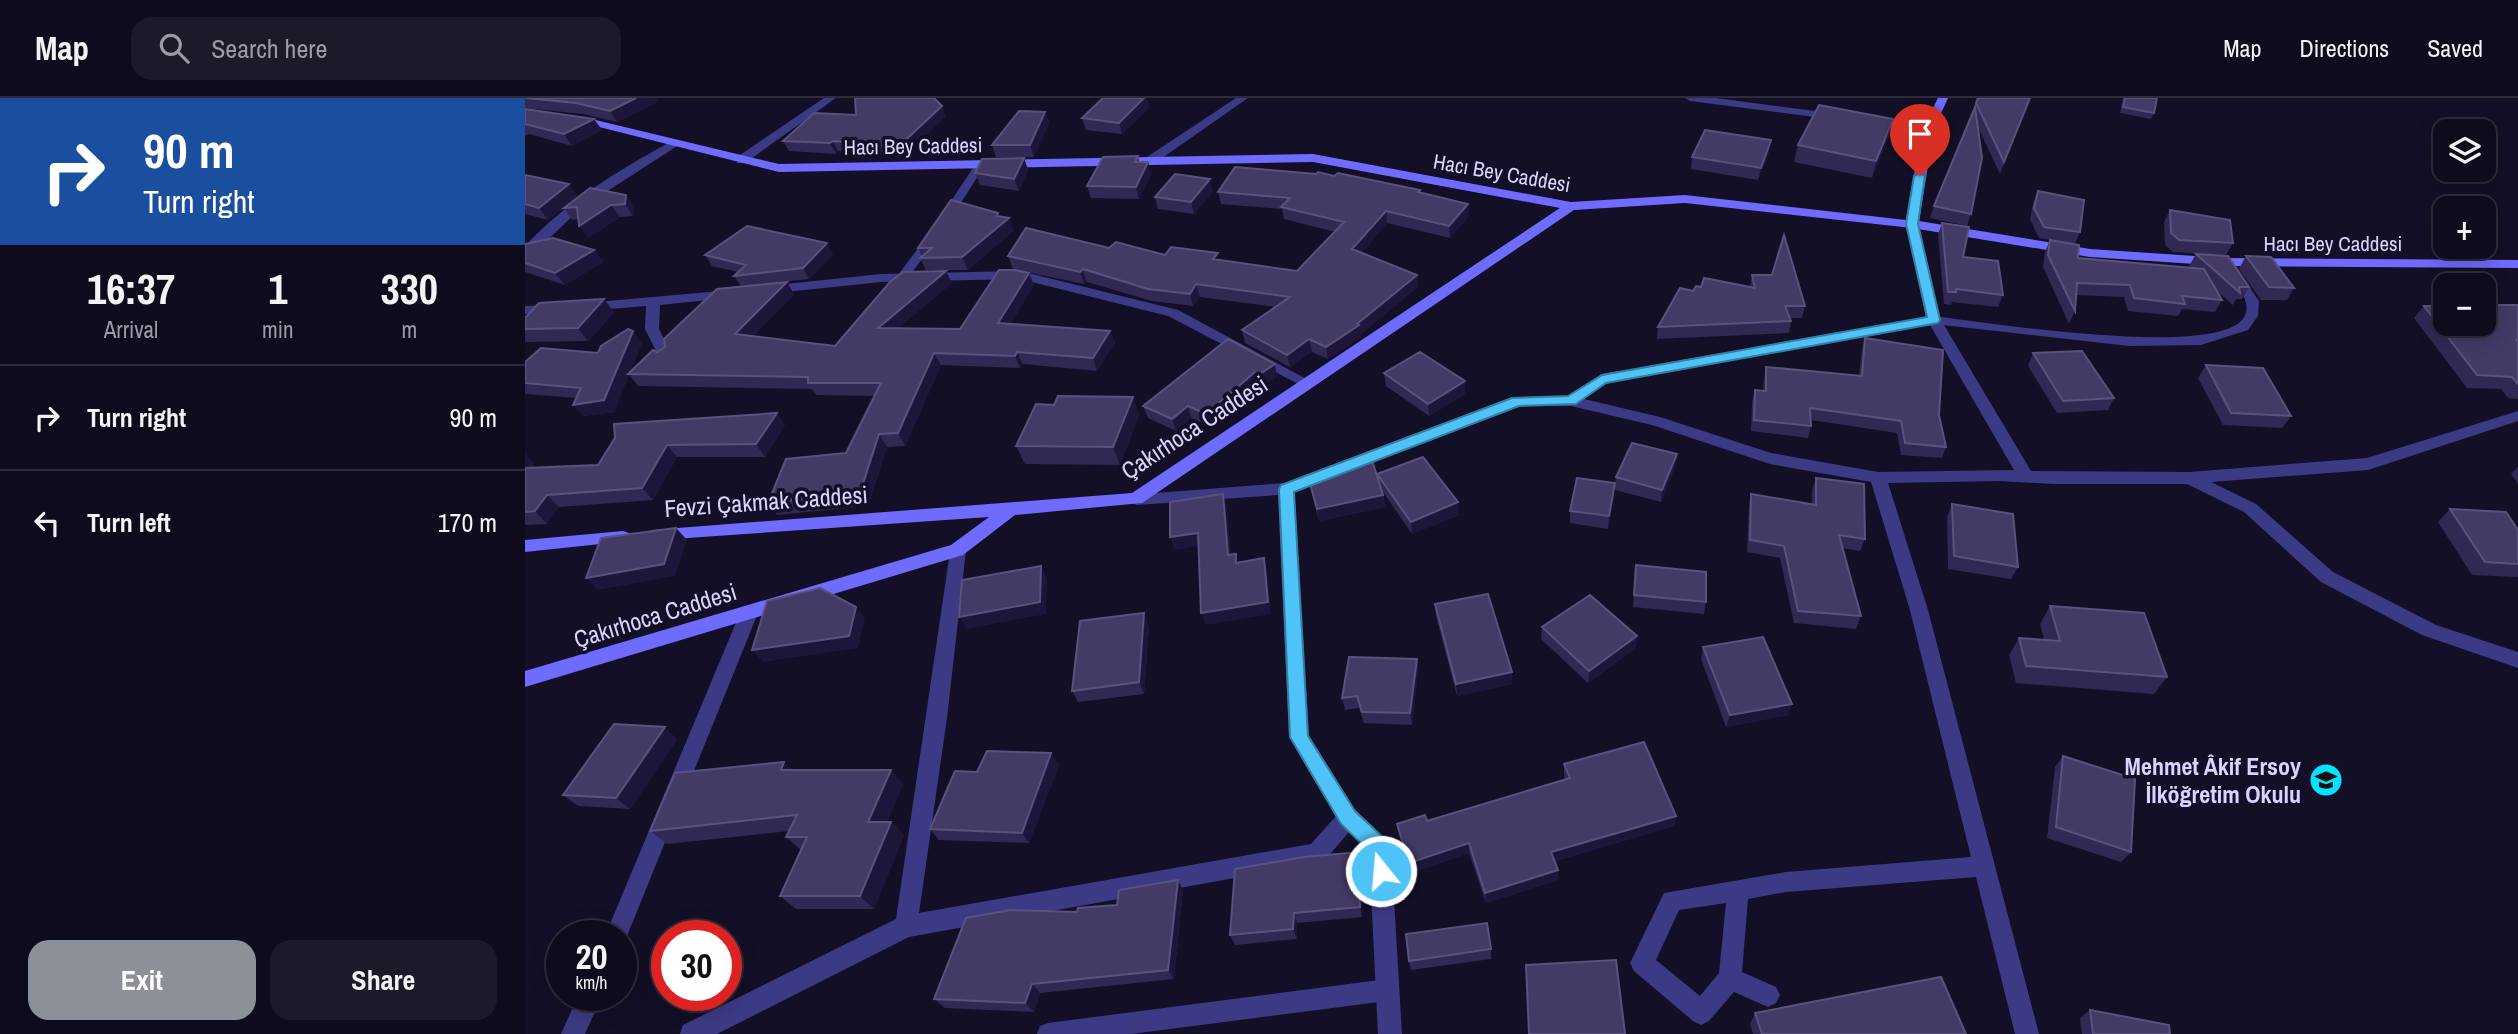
<!DOCTYPE html>
<meta charset="utf-8">
<style>
body{margin:0;font-family:"Archivo Narrow",sans-serif;background:#1c1929;color:#f1f3f6;height:100vh;display:flex;flex-direction:column;font-size:26px;white-space:nowrap}
*{box-sizing:border-box;margin:0}
p{font-size:23px;color:#9b9ba3}
.icon{flex:none;width:38px;height:38px;fill:none;stroke:currentColor;stroke-width:2;stroke-linecap:round;stroke-linejoin:round}
.map{position:relative;flex:1;overflow:hidden}
.details{display:flex;flex-direction:column;background:#0e0b1c;width:525px}
.details>*{flex:none}
.banner{background:#1a4fa0;color:#fff;overflow:hidden}
.controls{position:absolute;left:1908px;top:21px;display:grid;gap:14px}
.controls a{display:grid;place-items:center;width:63px;height:63px;border-radius:14px;background:#0e0b1c;box-shadow:0 4px 18px #0003,0 0 0 2px #2e2b3b;font-size:35px}
.speed{position:absolute;left:21px;top:822px;display:flex;gap:14px;font-size:35px;font-weight:700;text-align:center}
.speed>*{display:grid;place-content:center;width:91px;height:91px;border-radius:50%;background:#0e0b1c;box-shadow:0 4px 18px #0003,0 0 0 2px #2e2b3b;line-height:1}
.speed small{font-size:18px;font-weight:400}
.speed .limit{border:10px solid #d22;background:#fff;color:#111}
.pin{position:absolute;display:grid;place-items:center;width:60px;height:60px;color:#fff;margin:-72px -30px;border-radius:50% 50% 50% 0;rotate:-45deg;box-shadow:0 0 7px #0007}
.pin .icon{rotate:45deg}
.me{position:absolute;width:77px;margin:-38px;rotate:343deg;stroke-linejoin:round;filter:drop-shadow(0 0 5px #0008)}
.turn{display:flex;align-items:center;gap:24px;height:147px;padding:0 28px;font-size:32px}
.turn .icon{width:91px;height:91px;stroke-width:2.5}
.turn b{display:block;font-size:49px;line-height:60px}
.eta{display:flex;justify-content:space-evenly;align-items:center;height:119px;text-align:center}
.eta b{font-size:42px;font-weight:700;line-height:49px}
.action{display:flex;gap:14px;margin-top:auto;padding:14px 28px}
.action a{flex:1;height:80px;border-radius:21px;background:#8c9099;color:#fff;font-size:28px;font-weight:700;line-height:80px;text-align:center}
.action a+a{background:#1c1929;color:#f1f3f6}
ul{padding:0;list-style:none}
li{display:flex;align-items:center;gap:21px;height:105px;padding:0 28px;border-top:2px solid #2e2b3b}
li div{flex:1}
li b{display:block;font-size:26px}
li em{font-style:normal}
header{display:flex;align-items:center;gap:42px;box-sizing:border-box;height:98px;padding:0 35px;background:#0e0b1c;border-bottom:2px solid #2e2b3b}
header strong{font-size:33px}
nav{display:flex;gap:38px;margin-inline-start:auto;font-size:24px}
.search{width:490px;height:63px;background:#1c1929;display:flex;align-items:center;gap:18px;box-sizing:border-box;padding:0 24px;border-radius:21px;color:#9b9ba3;font-size:26px}
main{display:flex;flex:1;min-height:0}
.map>svg:first-child{display:block}
.lines{fill:none;stroke-linecap:round;stroke-linejoin:round}
.lane{fill:#3d3a85;fill-rule:evenodd}
.street{fill:#3d3a85;fill-rule:evenodd}
.secondary{fill:#6f6bff;fill-rule:evenodd}
.wall{fill:#312854}
.shaded-wall{fill:#1d163a}
.building{fill:#433a66;stroke:#5a527e;stroke-width:2}
.route{fill:#4fc3f7;stroke:#337fa1;stroke-width:2}
.labels{text-anchor:middle;dominant-baseline:central;stroke-width:7;stroke-linejoin:round;paint-order:stroke}
.far-street-label{font-size:21px;fill:#d9d4ff;stroke:#130f26}
.street-label{font-size:24px;fill:#d9d4ff;stroke:#130f26}
.poi-label{font-size:24px;font-weight:bold;fill:#d9d4ff;stroke:#130f26;text-anchor:end}
</style>
<header>
<strong>Map</strong>
<div class="search"><svg class="icon" aria-label="search" viewBox="0 0 24 24"><circle cx="10" cy="10" r="6"/><path d="M15 15l6 6"/></svg>Search here</div>
<nav><a>Map</a><a>Directions</a><a>Saved</a></nav>
</header>
<main>
<section class="details">
<div class="banner">
<div class="turn"><svg class="icon" aria-label="right" viewBox="0 0 24 24"><path d="M7 20v-9h11M14 6l5 5-5 5"/></svg><div><b>90 m</b>Turn right</div></div>
</div>
<div class="eta">
<div><b>16:37</b><p>Arrival</p></div>
<div><b>1</b><p>min</p></div>
<div><b>330</b><p>m</p></div>
</div>
<ul>
<li><svg class="icon" aria-label="right" viewBox="0 0 24 24"><path d="M7 20v-9h11M14 6l5 5-5 5"/></svg><div><b>Turn right</b></div><em>90 m</em></li>
<li><svg class="icon" aria-label="left" viewBox="0 0 24 24"><path d="M17 20v-9H6M10 6l-5 5 5 5"/></svg><div><b>Turn left</b></div><em>170 m</em></li>
</ul>
<div class="action"><a>Exit</a><a>Share</a></div>
</section>
<div class="map">
<svg width="1993" height="936" viewBox="0 0 1993 936">
<rect width="100%" height="100%" fill="#130f26"/>
<g class="lines">
<path class="lane" d="M452,64L461,66L424,123H416L414,121Z
M407,136L413,139L381,183H373V177L403,137Z
M1710,173L1714,174L1734,203L1733,218L1723,232L1676,247L1604,248L1409,226L1403,222L1409,218C1458,224 1695,262 1719,219C1728,204 1712,189 1704,177Z
M862,881L869,885L873,892L869,899L862,903L606,936H512L515,928L523,925Z"/>
<path class="street" d="M299,0H311L220,65H212V59Z
M711,0H723L630,65H622V59Z
M1160,0H1191L1313,16L1319,19L1313,22L1165,3Z
M1344,20L1403,28L1409,31L1403,34L1340,25V21Z
M147,43L157,45L56,110L5,159L0,160V148C42,103 94,72 147,43Z
M1387,122L1393,126L1416,222L1506,373L1664,374L1842,360L1993,313V323L1843,372L1686,384L1731,406L1808,474L1911,527L1993,554V570L1897,537L1796,484L1719,414L1662,386H1529L1475,383L1363,385L1403,512L1514,936H1490L1451,779L1261,794L1223,801L1217,874L1251,889L1255,897L1251,905L1243,909L1209,894L1184,923L1176,927L1168,923L1109,873L1105,865L1139,795L1261,774L1446,759L1385,512L1346,384L1245,366L1127,327L1046,308H994L769,394L784,637L830,712L863,743L866,750L877,936H853L844,754L824,734L800,762L792,765L384,839L192,936H155L158,927L371,821L426,447H438L441,452L422,620L394,815L786,746L811,718L764,639L753,397L611,407L603,401L605,397L759,385L987,299L1043,298L1077,276L1401,219L1381,126ZM1405,227L1489,372L1353,374L1246,355L1135,319L1059,301L1081,285ZM1201,805L1194,875L1175,898L1131,862L1154,812Z
M495,173L653,212L789,285L787,288H777L643,218L495,181L356,184L241,196L234,192L241,188L356,176Z
M207,192L214,196L212,199L135,207L134,231L148,259L141,264L134,259L120,231L121,208L60,213L53,209L60,205Z
M29,207L36,211L34,214L0,216V208Z
M224,508L230,510L233,515L102,838L96,847V838H80L215,515L218,510Z
M53,898H77L60,936H36Z"/>
<path class="secondary" d="M1413,0H1423L1409,31L1394,123L1565,151L1700,160L1993,162V170L1700,168L1565,159L1387,130L1160,105L1049,112L617,405L490,417L438,457L0,589V573L426,447L464,419L133,442L127,440L124,436L127,432L607,395L1035,110L788,64L254,74L58,25L0,18V12L58,19L254,66L788,56L1046,104L1160,97L1381,122L1397,31Z
M98,433L104,435L107,439L104,443L0,454V442Z"/>
</g>
<path class="wall" d="M0,0H132L134,3L92,24L58,16L0,10Z
M578,0H622L624,9L597,36L561,32L557,20Z
M1453,0H1505L1475,76L1452,27L1446,116L1442,128L1405,120L1409,108Z
M1598,0H1632L1629,15L1626,21L1595,15Z
M0,11L77,32L47,48L4,36L0,38Z
M520,14L524,25L509,59H471L467,47Z
M331,17L421,18L378,59L313,53L311,56L264,53L258,43Z
M1368,21L1364,38L1347,80L1269,64L1273,47Z
M1244,54L1233,82L1166,71L1167,59Z
M613,58L614,64H623L626,76L614,101L566,100L562,88Z
M499,60L503,72L494,93L455,87L450,75Z
M0,77L53,98L23,122L0,116Z
M809,78L895,92V95L944,118L925,140L862,125L836,155L892,177L893,189L835,237L836,239L803,261L787,254L765,269L720,245L717,232L750,209L675,199L668,208L627,203L562,184L559,186L488,171L483,158L584,150L695,162L772,173L810,134L759,121L757,111L696,106L693,94Z
M688,93L669,116L633,111L630,99Z
M1513,93L1555,134L1550,146L1514,140L1505,121L1508,105Z
M101,97L109,109L108,118L95,119L63,140L53,121L47,122L39,110Z
M1645,112L1708,145L1701,157L1648,154L1640,147L1639,124Z
M475,119L489,132L443,172H401L395,160L397,158L393,150Z
M1417,125L1438,159L1478,197L1473,209L1427,204L1426,207L1419,206L1413,137Z
M1525,142L1553,160L1666,170L1664,168L1671,156L1724,189L1717,201H1711L1708,207L1692,193L1697,202L1690,214L1657,211L1653,218L1603,213L1599,199L1551,197L1550,213L1544,226L1518,169L1520,154Z
M302,145L308,156L284,181L216,188L209,178L213,174L187,168L180,157Z
M0,146L69,152L78,164L40,187L0,174Z
M1721,158L1769,190L1762,202H1736L1714,171Z
M1227,177L1280,208L1277,220H1265L1266,223L1264,235L1132,241L1133,229L1168,193L1176,189H1225Z
M262,184L269,196L228,238L310,248L427,185L373,230L435,231L509,187L486,225L585,233L590,245L572,273L498,266L495,270L416,267L380,348L362,349L343,408L252,417L243,405L321,355L350,298L291,297L287,291L113,288L104,276L89,314L58,318L51,300L0,296V264L73,255L117,245L105,274L132,254Z
M1993,207V301L1983,300L1976,291L1942,290L1889,220L1899,208Z
M89,214L63,243L0,244V220Z
M1340,240L1414,317L1421,349L1417,360L1376,357L1372,335L1286,322V328L1283,340L1226,333L1227,303L1230,292H1238L1239,281L1241,269L1334,278L1337,251Z
M703,241L752,278L736,290L732,288L685,328L666,320L651,333L623,320L618,308Z
M1508,255L1589,300L1583,312L1532,315L1503,268Z
M1681,267L1766,318L1757,330L1698,327L1673,280Z
M859,275L940,283V296L904,318L861,288Z
M608,299L614,317L595,367L500,366L491,348L529,307Z
M260,327L240,359H152L128,402L34,409L22,426L0,427V356L9,366L6,370L73,367L90,340Z
M1152,356L1150,369L1136,404L1090,392L1091,379Z
M1993,369V385L1986,376Z
M852,376L934,417L887,436L858,394L860,409L794,423L783,378Z
M1291,380L1340,441L1335,453L1317,450L1336,518L1331,531L1269,525L1255,460L1222,454L1224,409L1226,396L1287,406V392Z
M1089,397L1083,431L1045,425V413Z
M1427,406L1493,469L1486,481L1423,471L1422,419Z
M1925,411L1993,432V479L1947,477L1913,424Z
M1111,467L1181,504L1179,516L1108,509Z
M910,506L987,574V586L932,598L911,518Z
M1525,508L1642,579L1629,596L1491,585L1484,557L1494,540L1519,542L1515,526Z
M624,527L619,596L553,604L547,593Z
M1017,529L1111,550L1063,585L1016,541Z
M1178,549L1263,617L1201,629L1176,561Z
M892,561L893,573L887,627L839,625L834,610L820,612L817,600Z
M152,641L105,711L53,708L38,697Z
M526,655L534,667L504,745L414,742L405,731L452,674Z
M1538,658L1606,754L1596,764L1522,740L1530,669Z
M1039,666L1151,718L1149,728L1030,763L1033,782L961,805L944,755L886,775L874,737L872,726L902,723L1040,681L1039,677Z
M267,672L378,686L362,724H366L379,737L349,811H271L255,798L276,752L261,739L264,733L142,746L125,733Z
M837,764V819L772,825V841L710,847L705,837Z
M658,792L649,881L515,895L509,914L420,910L409,901L552,814L592,807Z
M966,851V861L886,872L884,863Z
M1565,912L1645,936H1557L1555,920Z
M1230,915L1441,936H1228L1225,926Z"/>
<path class="shaded-wall" d="M111,0H132L134,3L92,24L85,13Z
M619,0H622L624,9L597,36L594,25Z
M417,8L421,18L378,59L373,49Z
M520,14L524,25L509,59L505,47Z
M69,21L77,32L47,48L39,36Z
M1368,21L1364,38L1347,80L1351,63Z
M1246,42L1244,54L1233,82L1236,70Z
M308,43L313,53L311,56L305,45Z
M499,60L503,72L494,93L489,81Z
M623,64L626,76L614,101L611,89Z
M685,81L688,93L669,116L666,104Z
M44,86L53,98L23,122L14,110Z
M101,97L109,109L108,118L100,106Z
M943,106L944,118L925,140L924,128Z
M86,107L95,119L63,140L54,128Z
M861,113L862,125L829,164L827,151Z
M473,115L478,126L484,120L489,132L443,172L437,159L472,118Z
M302,145L308,156L284,181L278,170Z
M69,152L78,164L40,187L30,175Z
M558,171L562,184L559,186L555,174Z
M421,173L427,185L359,242L353,230Z
M504,175L509,187L479,237L473,225Z
M892,177L893,189L835,237L836,239L803,261L801,249L832,226Z
M262,184L269,196L218,249L210,236Z
M671,186L675,199L668,208L665,196Z
M79,201L89,214L63,243L53,230Z
M108,233L117,245L89,314L58,318L48,307Z
M585,233L590,245L572,273L568,260Z
M784,241L787,254L765,269L762,257Z
M492,254L498,266L495,270L490,258Z
M409,255L416,267L380,348L373,335Z
M750,266L752,278L736,290L733,277Z
M729,275L732,288L685,328L681,316Z
M940,283V296L904,318L903,306Z
M608,299L614,317L595,367L588,349Z
M663,308L666,320L651,333L647,321Z
M252,315L260,327L240,359L231,346Z
M354,336L362,349L343,408L335,395Z
M142,347L152,359L128,402L117,390Z
M0,356L9,366L0,377Z
M1152,356L1150,369L1136,404L1137,392Z
M1090,385L1089,397L1083,431L1084,418Z
M698,396L702,409L707,469L703,457Z
M22,397L34,409L22,426L10,413Z
M858,397L860,409L794,423L792,411Z
M933,404L934,417L887,436L886,424Z
M151,430L162,442L150,478L73,492L61,480Z
M673,435L678,447L650,452L645,439Z
M739,460L742,473L746,516L681,527L676,515Z
M516,468L522,480L521,516L442,531L434,519Z
M331,509L340,521L333,550L238,564L227,552Z
M619,515L624,527L619,596L614,584Z
M1112,538L1111,550L1063,585L1064,573Z
M892,561L893,573L887,627L885,615Z
M987,574V586L932,598L931,586Z
M1267,606L1263,617L1201,629L1205,617Z
M140,629L152,641L105,711L91,700Z
M526,655L534,667L504,745L497,735Z
M259,664L273,678L256,672Z
M366,672L378,686L356,738L343,724Z
M1151,718L1149,728L1026,764V754Z
M366,724L379,737L349,811L335,798Z
M944,745V755L886,775L884,765Z
M834,754L837,764V819L835,809Z
M1033,772V782L961,805L960,795Z
M653,782L658,792L649,881L643,872Z
M769,815L772,825V841L768,831Z
M507,886L515,895L509,914L500,905Z"/>
<path class="building" d="M1,0H111L85,13L51,5Z
M330,0H409L417,8L373,49L308,43L305,45L258,43L289,15L331,17Z
M578,0H619L594,25L557,20Z
M1453,0H1505L1479,64L1451,5Z
M1600,0H1632L1629,15L1598,9Z
M1294,7L1368,21L1351,63L1273,47Z
M1450,9L1457,60L1446,116L1409,108Z
M0,11L69,21L39,36L0,26Z
M494,13L520,14L505,47H467Z
M1180,32L1246,42L1236,70L1167,59Z
M613,58L610,64H623L611,89L562,88L578,59Z
M499,60L489,81L450,75L457,61Z
M710,69L791,76L793,74L809,78L813,75L895,92L893,94L943,106L924,128L861,113L827,151L892,177L832,226L834,227L801,249L784,241L762,257L717,232L765,199L671,186L665,196L623,191L558,171L555,174L483,158L501,130L584,150L591,144L640,157L646,149L693,155L688,161L772,173L819,124L756,109L765,100L693,94Z
M650,76L685,81L666,104L630,99Z
M0,77L44,86L14,110L0,106Z
M65,90L101,97L100,106L86,107L54,128L52,109L39,110Z
M1513,93L1559,102L1555,134L1519,129L1509,110Z
M426,102L473,115L472,118L484,120L437,159L395,160L407,150H393Z
M1645,112L1705,122L1708,145L1654,142L1646,135Z
M1417,125L1444,129L1438,159L1473,163L1478,197L1431,191V194H1423Z
M222,128L302,145L278,170L209,178L221,167L180,157Z
M1259,137L1280,208H1260L1266,223L1133,229L1155,190L1168,193L1171,188L1176,189L1179,180L1230,190L1227,177H1247Z
M28,140L69,152L30,175L0,165V146Z
M1525,142L1554,147L1553,160L1679,171L1697,202L1657,198L1660,206L1609,200L1605,187L1552,185L1550,213L1523,157Z
M1671,156L1703,158L1724,189H1714L1715,195Z
M1721,158L1746,159L1769,190L1744,189Z
M474,172H490L504,175L473,225L585,233L568,260L492,254L490,258L409,255L373,335L354,336L335,395L243,405L261,361L321,355L356,285H283V279L103,276L128,252L132,254L140,249L139,241L192,191L262,184L210,236L310,248L365,184L378,174L421,173L353,230L435,231Z
M79,201L53,230L0,231V220L14,205Z
M1958,207H1993V242H1991L1993,244V286L1987,279L1952,277L1899,208H1920V226H1958Z
M103,231L108,233L79,302L48,307L56,290L0,285V264L16,250L73,255L76,248Z
M1340,240L1418,252L1414,317L1421,349L1380,345L1376,323L1285,310L1286,328L1229,322L1230,292L1241,293V269L1337,278Z
M703,241L750,266L733,277L729,275L681,316L663,308L647,321L618,308Z
M1557,253L1589,300L1538,303L1508,255Z
M895,254L940,283L903,306L859,275Z
M1681,267L1738,270L1766,318L1706,315Z
M533,298L608,299L588,349L491,348L511,306L529,307Z
M252,315L231,346L142,347L117,390L22,397L10,413L0,414V370L73,367L90,340L89,326Z
M1107,345L1152,356L1137,392L1091,379Z
M846,359L858,397L792,411L783,378L817,365Z
M898,359L933,404L886,424L852,376Z
M1052,380L1090,385L1084,418L1045,413Z
M1291,380L1339,386L1340,441L1314,437L1336,518L1273,513L1259,448L1225,442L1226,396L1291,407Z
M698,396L703,457L711,456V465L739,460L743,504L676,515L673,435L645,439V404Z
M1427,406L1488,416L1493,469L1429,458Z
M1925,411L1981,414L1993,432V466L1960,464Z
M151,430L139,466L61,480L76,440Z
M1111,467L1181,474V504L1109,497Z
M516,468L515,504L434,519L437,482Z
M295,490L331,509L324,538L227,552L242,503Z
M963,496L987,574L931,586L910,506Z
M1065,497L1112,538L1064,573L1017,529Z
M1525,508L1619,515L1642,579L1501,568L1494,540L1535,543Z
M619,515L614,584L547,593L555,523Z
M1238,539L1267,606L1205,617L1178,549Z
M824,559L892,561L885,615L837,614L832,598L817,600Z
M89,626L140,629L91,700L38,697Z
M1119,644L1151,718L1026,754L1033,772L960,795L944,745L884,765L872,726L900,717L902,723L1045,680L1039,666Z
M462,653L526,655L497,735L405,731L430,673L452,674Z
M1538,658L1610,681L1606,754L1531,729Z
M259,664L256,672H366L343,724H366L335,798H255L282,739H261L272,717L125,733L150,675Z
M834,754L835,809L769,815L768,831L705,837L710,771L779,759Z
M653,782L643,872L507,886L500,905L409,901L441,820L486,812L552,814L553,810L592,807L594,792Z
M962,825L966,851L884,863L881,836Z
M1091,862L1100,936H1004L1001,867Z
M1416,879L1441,936H1237L1230,915Z
M1565,912L1644,927L1645,936H1568Z"/>
<path class="route" d="M1395,75L1400,78L1393,126L1415,222L1413,225L1081,285L1051,306L994,308L769,394L783,638L830,713L862,743L866,773L863,780L856,783L849,780L845,754L816,726L765,639L754,391L756,387L987,300L1043,298L1077,277L1402,219L1381,126L1389,78Z"/>
<defs>
<symbol id="school-disc" viewBox="-11 -11 22 22"><circle r="9.5" fill="#00e5ff" stroke="#130f26"/><path d="M0-5L7-2L0 1L-7-2ZM-4 1L0 2.5L4 1V4Q0 6-4 4Z" fill="#111"/></symbol>
</defs>
<g fill-rule="evenodd">
<use href="#school-disc" x="1782" y="663" width="38" height="38"/>
</g>
<g class="labels">
<g class="far-street-label">
<text transform="translate(388 48) rotate(-1)">Hacı Bey Caddesi</text>
<text transform="translate(977 75) rotate(10)">Hacı Bey Caddesi</text>
<text x="1808" y="145">Hacı Bey Caddesi</text>
</g>
<g class="street-label">
<text transform="translate(669 329) rotate(-33)">Çakırhoca Caddesi</text>
<text transform="translate(241 403) rotate(-4)">Fevzi Çakmak Caddesi</text>
<text transform="translate(130 517) rotate(-17)">Çakırhoca Caddesi</text>
</g>
<g class="poi-label">
<text x="1776" y="668">Mehmet Âkif Ersoy<tspan x="1776" dy="28">İlköğretim Okulu</tspan></text>
</g>
</g>
</svg>
<div class="controls">
<a><svg class="icon" aria-label="layers" viewBox="0 0 24 24"><path d="M12 4l9 5-9 5-9-5zM3 14l9 5 9-5"/></svg></a>
<a>+</a>
<a>−</a>
</div>
<div class="speed"><div>20<small>km/h</small></div><div class="limit">30</div></div>
<div class="pin" style="left:1395px;top:78px;background:#d93025"><svg class="icon" aria-label="arrive" viewBox="0 0 24 24"><path d="M6 21V4h12l-3 4 3 4H6"/></svg></div>
<svg class="me" style="left:856px;top:773px" viewBox="-20 -20 40 40"><circle r="17" fill="#4fc3f7" stroke="#fff" stroke-width="3"/><path d="M0-11L8 9 0 5-8 9z" fill="#fff"/></svg>
</div>
</main>
